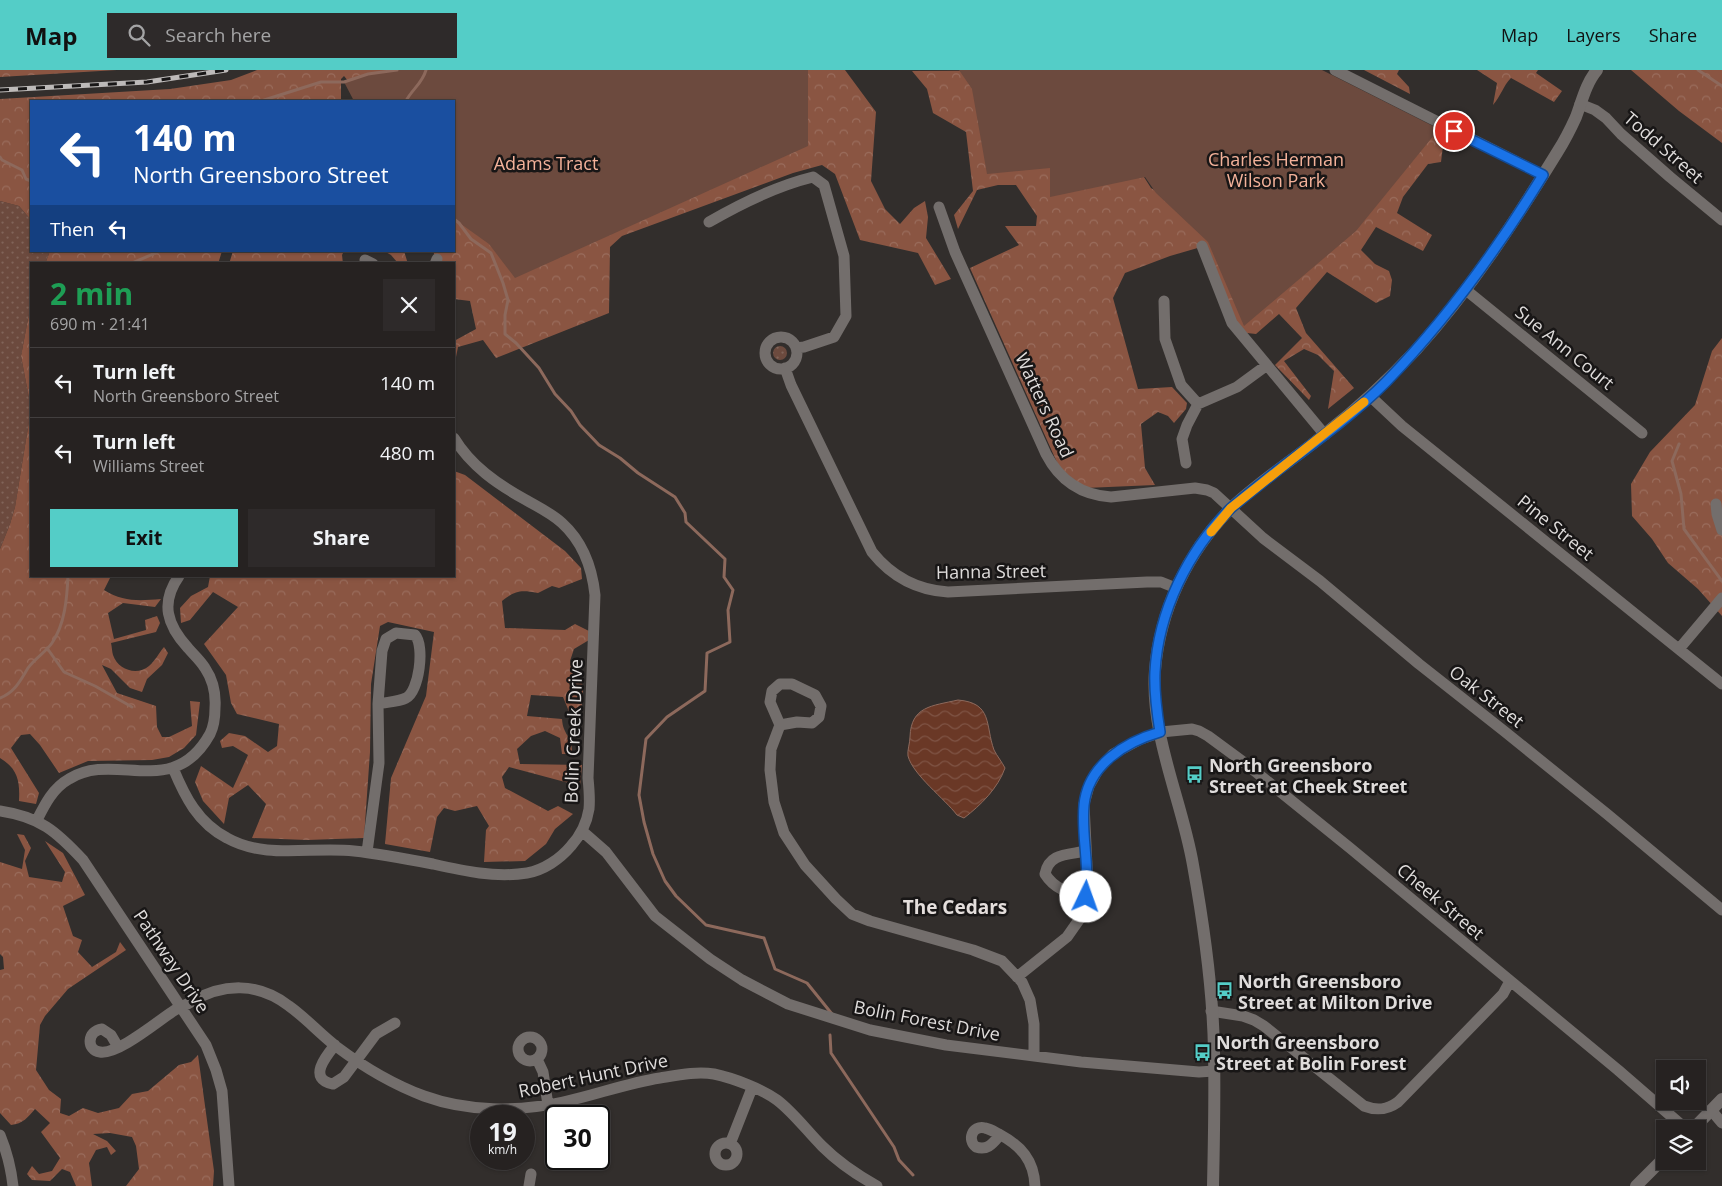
<!DOCTYPE html>
<meta charset="utf-8">
<style>
body{margin:0;font-family:"Open Sans",sans-serif;background:#2e2a2a;color:#f1f3f6;height:100vh;display:flex;flex-direction:column;font-size:19px;white-space:nowrap}
*{box-sizing:border-box;margin:0}
p{font-size:16px;color:#a4a4a5}
.icon{flex:none;width:28px;height:28px;fill:none;stroke:currentColor;stroke-width:2;stroke-linecap:round;stroke-linejoin:round}
.map{position:relative;flex:1;overflow:hidden}
.details{position:absolute;left:30px;top:192px;width:425px;height:315px;display:flex;flex-direction:column;background:#262221;border-radius:0px;box-shadow:0 1px 4px #0004,0 0 0 1px #423f3f}
.details>*{flex:none}
.hud{position:absolute;left:30px;top:30px;width:425px;height:152px;border-radius:0px;box-shadow:0 1px 4px #0004,0 0 0 1px #423f3f;background:#1a4fa0;color:#fff;overflow:hidden}
.tools{position:absolute;left:1656px;top:990px;display:grid;gap:10px}
.tools a{display:grid;place-items:center;width:50px;height:50px;border-radius:0px;background:#262221;box-shadow:0 1px 4px #0004,0 0 0 1px #423f3f;font-size:25px}
.speed{position:absolute;left:470px;top:1035px;display:flex;gap:10px;font-size:25px;font-weight:700;text-align:center}
.speed>*{display:grid;place-content:center;width:65px;height:65px;border-radius:50%;background:#262221;box-shadow:0 1px 4px #0004,0 0 0 1px #423f3f;line-height:1}
.speed small{font-size:12px;font-weight:400}
.speed .limit{border:2px solid #111;border-radius:8px;background:#fff;color:#111}
.pin{position:absolute;display:grid;place-items:center;width:42px;height:42px;color:#fff;margin:-21px;border:2px solid #fff;border-radius:50%;box-shadow:0 1px 5px #0007}
.me{position:absolute;width:55px;margin:-28px;rotate:3deg;stroke-linejoin:round;filter:drop-shadow(0 0 4px #0008)}
.turn{display:flex;align-items:center;gap:18px;height:105px;padding:0 20px;font-size:22px}
.turn .icon{width:65px;height:65px;stroke-width:2.5}
.turn b{display:block;font-size:35px;line-height:42px}
.then{display:flex;align-items:center;height:48px;padding:0 20px;background:#0003;gap:10px;font-size:19px}
.round{display:grid;place-items:center;flex:none;width:52px;height:52px;border-radius:0px;background:#2e2a2a}
.overview{display:flex;align-items:center;justify-content:space-between;height:85px;padding:0 20px}
h1{font-size:30px;font-weight:700;line-height:38px;color:#1e9e55}
.cta{display:flex;gap:10px;margin-top:auto;padding:10px 20px}
.cta a{flex:1;height:58px;border-radius:0px;background:#54cdc7;color:#111;font-size:20px;font-weight:700;line-height:58px;text-align:center}
.cta a+a{background:#2e2a2a;color:#f1f3f6}
ul{padding:0;list-style:none}
li{display:flex;align-items:center;gap:15px;height:70px;padding:0 20px;border-top:1px solid #423f3f}
li div{flex:1}
li b{display:block;font-size:19px}
li em{font-style:normal}
header{display:flex;align-items:center;gap:30px;box-sizing:border-box;height:70px;padding:0 25px;background:#54cdc7;color:#111}
header strong{font-size:24px}
nav{display:flex;gap:28px;margin-inline-start:auto;font-size:18px}
.search{width:350px;height:45px;background:#2e2a2a;display:flex;align-items:center;gap:12px;box-sizing:border-box;padding:0 18px;border-radius:0px;color:#a4a4a5;font-size:19px}
.map>svg:first-child{display:block}
.grass{fill:url(#grass-dots)}
.forest{fill:url(#forest-crowns)}
.park{fill:#6c4a3e}
.water{fill:url(#water-waves);stroke:#8d695c}
.lines{fill:none;stroke-linecap:round;stroke-linejoin:round}
.stream{stroke:#8d695c;stroke-width:3}
.street{stroke:#736e6c;stroke-width:11}
.secondary{stroke:#736e6c;stroke-width:12}
.rail-casing{stroke:#bdbab9;stroke-width:5}
.rail{stroke:#181616;stroke-width:3;stroke-dasharray:9;stroke-linecap:butt}
.route-casing{stroke:#114b97;stroke-width:12}
.route{stroke:#1a73e8;stroke-width:9}
.slow{stroke:#f59e0b;stroke-width:9}
.labels{text-anchor:middle;dominant-baseline:central;stroke-width:5;stroke-linejoin:round;paint-order:stroke}
.street-label{font-size:18px;fill:#dfdcdb;stroke:#181616}
.park-label{font-size:18px;fill:#f4b29a;stroke:#181616}
.poi-label{font-size:18px;font-weight:bold;fill:#dfdcdb;stroke:#181616;text-anchor:start}
.neighbourhood-label{font-size:19px;font-weight:bold;fill:#e4dedc;stroke:#181616}
</style>
<header>
<strong>Map</strong>
<div class="search"><svg class="icon" aria-label="search" viewBox="0 0 24 24"><circle cx="10" cy="10" r="6"/><path d="M15 15l6 6"/></svg>Search here</div>
<nav><a>Map</a><a>Layers</a><a>Share</a></nav>
</header>
<div class="map">
<svg width="1722" height="1116" viewBox="0 0 1722 1116">
<defs>
<pattern id="grass-dots" width="8" height="8" patternUnits="userSpaceOnUse" patternTransform="scale(1.25)"><rect width="8" height="8" fill="#6c4a3e"/><path d="M2 2h.1M6 6h.1" fill="none" stroke="#816459" stroke-width="1.8" stroke-linecap="round"/></pattern>
<pattern id="forest-crowns" width="20" height="18" patternUnits="userSpaceOnUse" patternTransform="scale(1.25)"><rect width="20" height="18" fill="#8a5542"/><path d="M2 6a3 3 0 1 1 6 0M12 15a3 3 0 1 1 6 0" fill="none" stroke="#9a6d5d"/></pattern>
<pattern id="water-waves" width="16" height="10" patternUnits="userSpaceOnUse" patternTransform="scale(1.25)"><rect width="16" height="10" fill="#6a3826"/><path d="M0 5q4-4 8 0t8 0" fill="none" stroke="#7f5445"/></pattern>
</defs>
<rect width="100%" height="100%" fill="#322e2c"/>
<path class="grass" d="M0,131L19,136L31,150V181H50L45,194H31V233L21,286L31,339L15,437L10,454L0,479Z
M773 283a7 7 0 1 1 14 0a7 7 0 1 1-14 0Z"/>
<path class="forest" d="M0,0H117L0,7Z
M257,0H845L876,42L871,111L885,139L900,154L914,138L925,131L928,147L926,168L951,209L935,215L918,183L860,170L835,104L822,95L793,103L622,166L610,177L609,243L496,288L483,270L458,277L456,287H454V271L476,259L470,231L454,229V194H438L433,181H454V31L354,18L344,6L341,9V31H31V150L19,136L0,131V29L170,19L231,10Z
M1094,0L1137,96L1151,118L1161,124L1425,55L1444,68L1441,92L1428,94L1403,127L1397,143L1432,165L1423,181L1376,157L1361,180L1375,194L1389,201L1392,210L1390,226L1376,233L1327,202L1296,238L1306,263L1354,318L1328,339L1334,301L1318,285L1304,279L1284,291L1311,326L1309,330L1275,295L1302,268L1279,244L1256,264L1247,263L1234,249L1201,177L1170,186L1125,203L1113,228L1138,319L1172,317L1187,333L1186,339L1174,353L1168,346L1158,342L1141,354L1145,398L1155,415L1085,418L1064,408L970,198L1019,175L1005,156H1036L1037,146L1016,115H998L977,120L958,159L954,145L973,121L966,62L933,43L927,19L912,1Z
M1364,0H1399L1397,4L1409,17L1410,24Z
M1477,0H1538L1536,3L1562,21L1554,32L1511,8C1503,16 1501,26 1493,35L1497,13Z
M1631,0H1722V73L1679,41Z
M50,181H222L218,194H45Z
M233,181H344L342,185L343,194H229Z
M384,181H404L408,194L397,192L391,185Z
M31,233V506H111L104,520C123,532 139,531 161,529L155,537L123,533L108,543L114,569L146,560L145,550L157,546L160,553L156,562L111,573C112,577 112,582 113,585C118,600 137,606 149,596C155,591 159,583 164,577L168,583L162,595L147,609L142,622L130,618L111,599L102,595L117,623L156,636L157,657L162,667H169L192,656L190,631L200,632L196,665L184,678L169,687L152,690L88,691L59,703L40,675L30,664L21,665L11,678L39,723L36,734L19,731C20,711 18,699 0,688V479L10,454L15,437L31,339L21,286Z
M1722,268V546L1698,519L1668,493L1652,469L1632,446L1631,414L1650,382L1695,335L1712,281Z
M454,401L465,405L565,481L581,498L582,509L559,518L552,516L538,523C521,520 516,520 502,531L505,558L565,560L575,554L589,561V570L574,579L570,591C588,614 583,622 580,649L570,644L563,627L531,625L527,646L562,649C563,666 573,666 572,684H562L560,668L545,661L531,666L517,679L520,694L582,695L580,716L509,697L502,707L505,718L548,741L558,736L573,744L555,759L546,774L525,791L484,792L486,760L489,756L477,736L455,741L444,738L437,747L430,782L385,774L391,708L426,626L434,562L388,552L380,556L371,614L370,682L364,768L307,770L252,768L266,734L248,715L229,728L224,754L203,731L195,712L201,696L233,718L248,685L233,676L222,678L220,671L229,663L245,666L268,682L277,676L279,654L237,644L231,633L226,605L204,574L238,537L213,522L190,550L181,553L180,538L191,526L208,517L210,506H454Z
M17,764L24,765L31,778L25,791L29,807L62,812L65,802L45,771L63,783L85,825L63,836L73,866L82,870L78,882L92,897L116,882L120,872L126,880L68,919L45,946L40,955L36,1000L49,1020L61,1029L60,1043L69,1046L83,1038L98,1043L119,1038L132,1024L148,1021L179,995L191,992L198,985L214,1101L213,1116H126L139,1099L136,1076L132,1067L110,1063L93,1064L107,1071L116,1081L111,1085L107,1077L96,1080L89,1093L92,1116H76L70,1102L62,1099L50,1111L32,1110L27,1104L32,1096L39,1104L52,1101L60,1088L41,1062L50,1053L35,1039C28,1047 23,1054 11,1055L0,1043V900L4,899L3,887L0,884V792L22,799L25,780Z"/>
<path class="park" d="M397,0H808V76L515,208L489,174L454,149V31H354L344,12L368,4Z
M959,0H1322L1439,59L1356,161L1244,256L1208,172L1156,123L1145,107L1050,127V98L987,104L972,19Z"/>
<path class="water" d="M958,630C993,633 985,655 994,680C997,686 1002,692 1005,698C998,718 981,735 964,748L957,745C945,729 913,705 908,686C907,681 910,673 910,667C911,636 932,636 958,630Z"/>
<g class="lines">
<path class="stream" d="M1698,0L1722,16
M261,31L321,12H344L368,4L397,0
M406,31C412,19 422,14 426,0
M0,87L2,90L22,100L26,109L31,111
M454,149L459,153L471,169L491,183L503,213L508,230L505,245V264L516,273L539,298L555,324L571,341L580,355L599,375L620,388L638,403L675,427L685,443L686,452L725,489L724,507L733,520L728,540L730,572L707,583L705,621L667,647L646,669L639,725L644,752L653,784L665,811L676,826L706,855L764,868L775,899L807,913L832,944
M130,194L160,181
M1679,374L1672,391L1681,424L1684,459L1722,511
M47,578L64,602L95,616L132,637
M0,628C15,622 20,611 28,598C35,588 46,582 52,573C65,554 67,528 68,506
M830,965L831,983L894,1077L899,1090L913,1105"/>
<path class="street" d="M1335,0L1543,105
M1580,34L1595,40L1606,48L1621,64L1670,107L1722,150
M939,137L955,182L1046,384C1060,411 1081,425 1111,427L1195,418L1207,420L1214,423L1263,468L1320,511L1419,594L1504,661L1607,744L1722,840
M709,152C742,133 776,116 813,107L824,115L844,186L846,246L834,267L804,277L796,278
M1202,176L1232,253L1325,365
M365,190L373,194
M435,194L437,189
M1466,220L1642,363
M1164,231L1165,269L1181,315L1198,334L1237,317L1267,295
M765 283a16 16 0 1 1 32 0a16 16 0 1 1-32 0Z
M785,298L791,315L872,482C892,507 916,520 948,522L1147,512H1161L1176,518
M1370,326L1402,356L1722,614
M1186,393L1182,369L1187,355L1198,334
M1716,434L1717,444L1722,460
M1679,579L1722,528
M780,655L797,652L812,653L819,647L821,636L815,625L792,614H780L772,621L770,632L780,655L771,679L770,700L774,732L784,763L805,795L836,829L852,844L870,851L973,880L1002,891L1022,912L1030,930L1034,954V986
M173,698C185,727 198,753 227,768C266,790 312,776 354,781C381,784 407,789 433,794C464,801 495,808 527,803C544,800 560,789 571,776C580,766 587,752 589,739C590,729 589,718 588,708L595,525C592,497 583,472 562,453C551,443 538,437 526,430C497,414 471,396 454,368
M0,741C40,747 56,761 83,790L206,975L216,1000L222,1021L229,1116
M37,750C45,734 53,718 69,709C115,680 173,731 210,664C214,656 215,647 215,638C216,624 213,610 205,598C200,590 194,585 188,578C167,555 160,533 179,506
M582,761L606,782L655,846L710,889L742,910L788,934L870,960L946,975L1081,992L1199,1002L1214,1001
M1086,781C1067,785 1049,783 1045,804C1055,820 1070,823 1086,827
M367,782L379,693L378,634L382,581L386,569L396,563L415,565C425,576 419,622 406,628C398,632 386,632 378,634
M1017,907L1067,867L1081,847L1088,817L1084,734L1089,716L1098,700L1113,684L1141,669L1161,662L1192,659L1199,661L1208,666L1246,694L1350,778L1618,1000L1686,1059
M1211,941L1243,946L1254,950L1264,956L1364,1036C1377,1041 1387,1040 1398,1032L1503,924L1510,911
M518 979a12 12 0 1 1 24 0a12 12 0 1 1-24 0Z
M335,975C326,986 307,1009 333,1014L344,1007L376,964L395,953
M118,977L111,965L102,959C87,961 86,980 100,982C118,985 159,950 175,940C180,937 186,935 191,932C223,913 258,912 289,936C306,948 320,964 337,977C365,998 392,1014 424,1026C468,1042 518,1042 563,1032C596,1025 627,1013 660,1008C678,1005 697,1001 714,1004C733,1008 762,1019 777,1030C794,1043 807,1061 822,1076C838,1092 857,1105 877,1116
M537,989L543,1002L548,1035
M1711,1040L1722,1053
M0,1065C7,1082 11,1098 13,1116
M1000,1065C993,1073 988,1081 976,1077C967,1070 972,1055 985,1058C990,1059 995,1062 999,1064C1021,1076 1034,1090 1035,1116
M715 1084a11 11 0 1 1 22 0a11 11 0 1 1-22 0Z
M730,1074L752,1018
M529,1116L531,1104"/>
<path class="secondary" d="M1693,1059L1722,1029
M1213,1116C1214,1071 1215,1026 1214,981C1213,919 1204,856 1193,795C1182,730 1150,666 1155,600C1160,539 1188,482 1230,439C1259,411 1295,389 1326,363C1358,338 1388,310 1416,280C1471,219 1515,151 1558,81C1565,70 1571,58 1576,47C1582,31 1586,13 1597,0
M1636,1116L1665,1087"/>
<defs>
<path id="rail" d="M0,20L147,12L226,0"/>
</defs>
<use href="#rail" class="rail-casing"/>
<use href="#rail" class="rail"/>
</g>
<g class="lines">
<defs>
<path id="route" d="M1086,827C1090,796 1081,766 1084,735C1088,695 1125,672 1160,662C1157,643 1154,623 1155,602C1158,542 1188,481 1231,438C1246,425 1262,413 1278,400C1315,372 1353,345 1386,312C1447,249 1497,180 1543,105L1454,61"/>
</defs>
<use href="#route" class="route-casing"/>
<use href="#route" class="route"/>
<path class="slow" d="M1211,462L1231,438L1364,332"/>
</g>
<defs>
<symbol id="bus-bare" viewBox="-9 -9 18 18"><path d="M-5-6H5V4H4V6H2V4H-2V6H-4V4H-5ZM-3.5-4V0h7V-4ZM-3.5 1.2v1.5H-2V1.2ZM2 1.2v1.5H3.5V1.2Z" fill="#54cdc7" stroke="#181616" stroke-width="2.5" paint-order="stroke"/></symbol>
</defs>
<g fill-rule="evenodd">
<use href="#bus-bare" x="1182" y="692" width="25" height="25"/>
<use href="#bus-bare" x="1212" y="908" width="25" height="25"/>
<use href="#bus-bare" x="1190" y="970" width="25" height="25"/>
</g>
<g class="labels">
<g class="street-label">
<text transform="translate(1664 77) rotate(41)">Todd Street</text>
<text transform="translate(1565 277) rotate(39)">Sue Ann Court</text>
<text transform="translate(1045 335) rotate(65)">Watters Road</text>
<text transform="translate(1556 457) rotate(39)">Pine Street</text>
<text transform="translate(991 501) rotate(-1)">Hanna Street</text>
<text transform="translate(1487 626) rotate(38)">Oak Street</text>
<text transform="translate(573 661) rotate(-88)">Bolin Creek Drive</text>
<text transform="translate(1441 831) rotate(40)">Cheek Street</text>
<text transform="translate(172 891) rotate(56)">Pathway Drive</text>
<text transform="translate(927 950) rotate(11)">Bolin Forest Drive</text>
<text transform="translate(593 1005) rotate(-12)">Robert Hunt Drive</text>
</g>
<g class="park-label">
<text x="1276" y="89">Charles Herman<tspan x="1276" dy="21">Wilson Park</tspan></text>
<text x="546" y="93">Adams Tract</text>
</g>
<g class="poi-label">
<text x="1209" y="695">North Greensboro<tspan x="1209" dy="21">Street at Cheek Street</tspan></text>
<text x="1238" y="911">North Greensboro<tspan x="1238" dy="21">Street at Milton Drive</tspan></text>
<text x="1216" y="972">North Greensboro<tspan x="1216" dy="21">Street at Bolin Forest</tspan></text>
</g>
<g class="neighbourhood-label">
<text x="955" y="837">The Cedars</text>
</g>
</g>
</svg>
<div class="tools">
<a><svg class="icon" aria-label="sound" viewBox="0 0 24 24"><path d="M4 9h4l5-4v14l-5-4H4zM17 9q2 3 0 6"/></svg></a>
<a><svg class="icon" aria-label="layers" viewBox="0 0 24 24"><path d="M12 4l9 5-9 5-9-5zM3 14l9 5 9-5"/></svg></a>
</div>
<div class="speed"><div>19<small>km/h</small></div><div class="limit">30</div></div>
<div class="pin" style="left:1454px;top:61px;background:#d93025"><svg class="icon" aria-label="arrive" viewBox="0 0 24 24"><path d="M6 21V4h12l-3 4 3 4H6"/></svg></div>
<svg class="me" style="left:1086px;top:827px" viewBox="-20 -20 40 40"><circle r="19" fill="#fff"/><path d="M0-13L10 11 0 6-10 11z" fill="#1a73e8"/></svg>
<div class="hud">
<div class="turn"><svg class="icon" aria-label="left" viewBox="0 0 24 24"><path d="M17 20v-9H6M10 6l-5 5 5 5"/></svg><div><b>140 m</b>North Greensboro Street</div></div>
<div class="then">Then<svg class="icon" aria-label="left" viewBox="0 0 24 24"><path d="M17 20v-9H6M10 6l-5 5 5 5"/></svg></div>
</div>
<section class="details">
<div class="overview"><div><h1>2 min</h1><p>690 m · 21:41</p></div><a class="round"><svg class="icon" aria-label="close" viewBox="0 0 24 24"><path d="M6 6l12 12M18 6L6 18"/></svg></a></div>
<ul>
<li><svg class="icon" aria-label="left" viewBox="0 0 24 24"><path d="M17 20v-9H6M10 6l-5 5 5 5"/></svg><div><b>Turn left</b><p>North Greensboro Street</p></div><em>140 m</em></li>
<li><svg class="icon" aria-label="left" viewBox="0 0 24 24"><path d="M17 20v-9H6M10 6l-5 5 5 5"/></svg><div><b>Turn left</b><p>Williams Street</p></div><em>480 m</em></li>
</ul>
<div class="cta"><a>Exit</a><a>Share</a></div>
</section>
</div>
